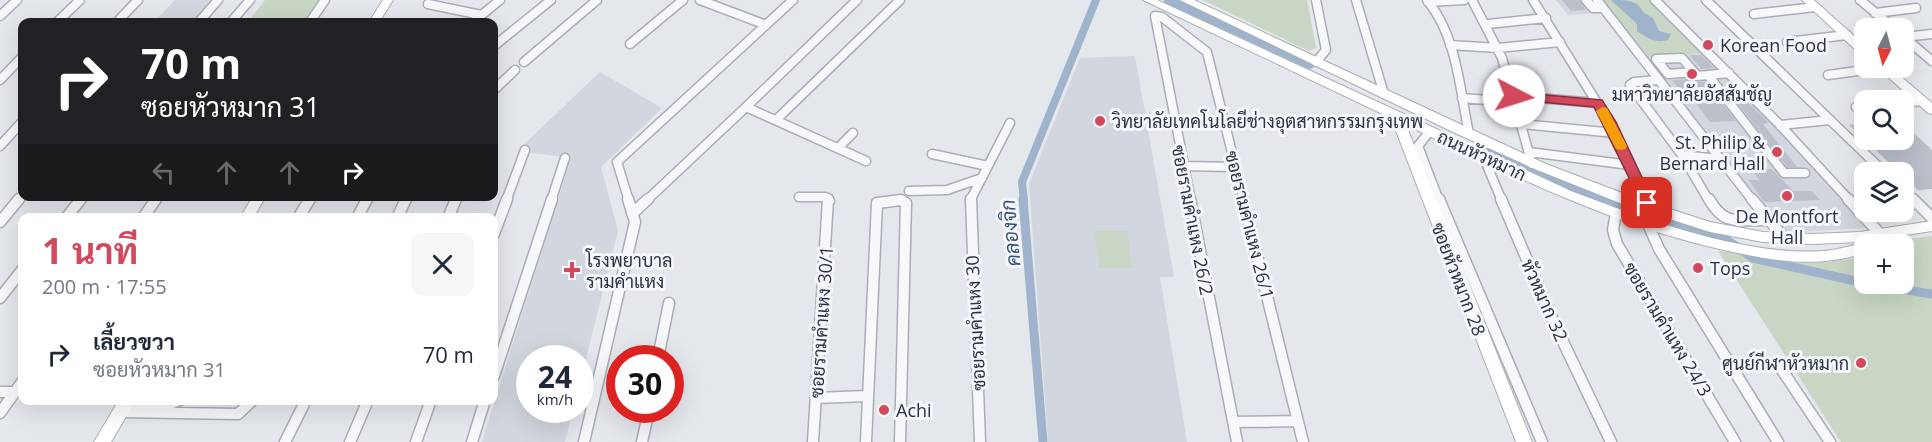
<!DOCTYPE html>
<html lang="th">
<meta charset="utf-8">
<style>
body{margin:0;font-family:"Open Sans",Sarabun,sans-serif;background:#f6f6f7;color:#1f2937;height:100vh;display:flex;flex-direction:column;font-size:22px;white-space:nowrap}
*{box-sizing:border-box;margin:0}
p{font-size:20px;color:#747a83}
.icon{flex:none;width:33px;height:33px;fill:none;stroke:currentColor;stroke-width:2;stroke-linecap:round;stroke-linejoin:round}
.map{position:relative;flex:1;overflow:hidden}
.drawer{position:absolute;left:18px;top:213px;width:480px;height:192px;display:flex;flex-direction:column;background:#fff;border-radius:12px;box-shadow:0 6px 24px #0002}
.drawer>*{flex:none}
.guide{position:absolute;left:18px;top:18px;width:480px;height:183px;border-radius:12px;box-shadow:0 6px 24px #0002;background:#202124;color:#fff;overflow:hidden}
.needle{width:39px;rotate:186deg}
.buttons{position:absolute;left:1854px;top:18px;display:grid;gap:12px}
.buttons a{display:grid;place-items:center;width:60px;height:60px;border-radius:12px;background:#fff;box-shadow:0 6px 24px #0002;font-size:30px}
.speed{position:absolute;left:516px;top:345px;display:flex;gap:12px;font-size:30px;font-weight:700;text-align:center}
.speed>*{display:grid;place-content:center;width:78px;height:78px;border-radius:50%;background:#fff;box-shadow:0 6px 24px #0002;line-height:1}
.speed small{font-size:15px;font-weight:400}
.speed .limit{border:9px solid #d22;background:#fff;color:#111}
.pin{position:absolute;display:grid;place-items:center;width:51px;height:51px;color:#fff;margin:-26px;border-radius:12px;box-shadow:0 3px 9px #0006}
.me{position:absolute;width:66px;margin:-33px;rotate:95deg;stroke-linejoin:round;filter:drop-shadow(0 0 4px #0008)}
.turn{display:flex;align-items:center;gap:21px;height:126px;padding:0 24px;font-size:27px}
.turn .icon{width:78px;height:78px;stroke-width:2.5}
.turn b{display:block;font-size:42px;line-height:51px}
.lanes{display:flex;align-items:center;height:57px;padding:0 24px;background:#0003;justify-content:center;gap:30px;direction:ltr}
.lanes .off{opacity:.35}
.round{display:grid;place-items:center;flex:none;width:63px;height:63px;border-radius:12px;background:#f6f6f7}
.summary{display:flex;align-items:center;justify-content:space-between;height:102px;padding:0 24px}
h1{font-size:36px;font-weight:700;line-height:45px;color:#d1495b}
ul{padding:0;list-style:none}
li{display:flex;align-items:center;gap:18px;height:78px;padding:0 24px}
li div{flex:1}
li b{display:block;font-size:22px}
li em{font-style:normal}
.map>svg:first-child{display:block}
.built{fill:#d2d6de}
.green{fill:#c9d6c5}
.water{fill:#9fb4cc}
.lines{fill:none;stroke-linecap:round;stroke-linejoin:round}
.canal-far1{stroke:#9fb4cc;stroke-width:8}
.canal{stroke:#9fb4cc;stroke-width:9}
.building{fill:#bbc0ca}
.street-far1-casing{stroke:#a9aeb7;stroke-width:11}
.street-casing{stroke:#a9aeb7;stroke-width:13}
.secondary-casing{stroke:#a9aeb7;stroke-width:2}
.street-far1{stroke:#f7f8fa;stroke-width:8}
.street{stroke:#f7f8fa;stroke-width:10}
.secondary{fill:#fff;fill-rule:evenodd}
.route{fill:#d1495b;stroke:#882f3b;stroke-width:1.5}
.slow{fill:#f59e0b}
.poi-dot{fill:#d1495b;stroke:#f4f6f9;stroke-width:2}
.labels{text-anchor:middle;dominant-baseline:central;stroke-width:6;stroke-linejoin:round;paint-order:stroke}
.poi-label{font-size:18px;fill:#2b3445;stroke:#f4f6f9;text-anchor:start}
.street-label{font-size:18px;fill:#2b3445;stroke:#f4f6f9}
.water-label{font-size:20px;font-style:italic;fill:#34527a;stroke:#f4f6f9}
</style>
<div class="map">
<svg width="1932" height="442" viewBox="0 0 1932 442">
<rect width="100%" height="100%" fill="#e4e7ec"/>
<path class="built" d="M175,0H214L195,22H154Z
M1556,0H1652L1774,124L1866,228L1778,233L1612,12L1568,15Z
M1135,56L1174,277H1160L1187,442H1048L1029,184L1080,58Z
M600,72L662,108L601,167L618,231L581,378L580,358H530V410H573L565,442H482L571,158L517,151Z"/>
<path class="green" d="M265,0H323L306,22H248Z
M1203,0H1307L1316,48L1309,51Z
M1600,0H1651L1702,52L1687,54L1684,56L1650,57L1612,11Z
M1095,231H1127L1132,268H1099Z
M1932,236V442H1841L1718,251L1826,262L1864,257V284H1904L1903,244L1909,239Z"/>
<path class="water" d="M1611,0C1626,0 1638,0 1643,12L1653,18L1659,31L1671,34L1668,40C1654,43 1649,39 1637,31V24Z"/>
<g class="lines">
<path class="canal-far1" d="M1168,0L1310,65
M1480,147L1580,192L1607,201
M1024,201L1022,182L1096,0"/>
<path class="canal" d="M1023,199L1043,442
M1602,199L1727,240L1753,258L1864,283
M1869,284L1932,294"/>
</g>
<path class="building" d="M1562,0H1580L1586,10L1571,11Z
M1690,55H1701L1714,68L1701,69Z
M1691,79L1695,82H1705L1711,90L1681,91L1672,80Z
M1736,101H1746L1764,118L1768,123L1763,124L1797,167H1787Z
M1721,102L1736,121L1710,122L1696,103Z
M1864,123V140H1904V124L1932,150V189L1918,190L1904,177V172H1899L1849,125Z
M1751,169H1772L1793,191H1812L1820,200L1764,202L1749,180H1759Z"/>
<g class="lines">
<defs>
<path id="street-far1" d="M700,0L766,25
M1316,0L1326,50L1316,62
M1356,0L1384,94
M1427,0C1457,36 1460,90 1469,134
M1472,0L1502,58L1532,164
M1533,0L1609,122L1646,201
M1586,0L1593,8H1603
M1597,0L1753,201
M1655,0L1780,125L1850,201
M1706,0L1884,172
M1860,0L1894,28
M1428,2L1464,0
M428,4L481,15
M1875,13L1916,8
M1754,14L1815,7
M0,16L17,0
M57,22L80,0
M117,22L138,0
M199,22L218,0
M231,22L250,0
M310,22L325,0
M473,22L500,0
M1488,24L1546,18
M1904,37L1932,61
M1904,37L1932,34
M1787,42L1847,35
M630,44L683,0
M1450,45L1498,48L1560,42
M494,46L551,0
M1682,58L1694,72L1668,74L1656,59Z
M524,62L597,0
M1694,72L1697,76L1708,75
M1729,73L1708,75L1784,173H1805
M1828,75L1880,68
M0,80L22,57
M1659,80L1634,82L1630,85L1682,155L1718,159
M494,90L515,70
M1514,96L1597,103
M1462,98L1515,102
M1673,98L1749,94
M1904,103L1922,101
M746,107L857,0
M1856,107L1864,106
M777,119L900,0
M1521,124L1615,133
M1780,125L1830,120
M1430,131L1418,146L1439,201
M0,146L22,122
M838,148L853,133
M1529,152L1630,165
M932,154L988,166
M1682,155L1709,201
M1483,156L1502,201
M1183,166L1235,167
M909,191L947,190L982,178
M1904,191L1914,201
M799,197H826L830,201
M18,201L22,196
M79,201L83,196
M155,201L158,196
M309,201L312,196
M366,201L369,196
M405,201L407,196
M455,201L457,196
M506,201L525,150
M551,201L565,158
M629,201L617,162L793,0
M646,201L746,107L866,161
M895,201H902
M970,201L1010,123
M1191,201L1155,16L1162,17L1207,52L1244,201"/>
<path id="street" d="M971,199L980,442
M1190,199L1237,442
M1243,199L1303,442
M1439,199L1542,442
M1501,199L1555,325L1611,442
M1645,199L1650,209
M1709,199C1725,227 1737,219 1766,220
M1752,199L1784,238
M1848,199L1882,236
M1913,199L1932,218
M634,212L648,199
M1616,213L1613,230L1617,244L1735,442
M66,218L81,199
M143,218L156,199
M298,218L310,199
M357,218L367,199
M397,218L406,199
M448,218L456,199
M0,222L19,199
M1648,224L1659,249L1778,442
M494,234L507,199
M0,298L22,270
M658,358L669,303
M1729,363L1773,364L1780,367L1830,442
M494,376L552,199
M0,392H15
M816,398L867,396
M126,404L168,405L180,400
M121,412L238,414L253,400
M0,413L22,382
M1233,422L1297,421
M285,442L306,400
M350,442L368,400
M416,442L431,400
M472,442L485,400
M584,442L635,222L628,199
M642,442L649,410
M813,442L828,199
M866,442L877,203L901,200L906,203L900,442"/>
<path id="secondary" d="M383,0H393L379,22H369Z
M1143,0H1157L1571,191C1644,219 1754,260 1833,250C1843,248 1854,245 1864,243L1869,244H1864V253C1854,256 1844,259 1833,260C1801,265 1765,259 1733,252C1618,228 1512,175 1406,125L1532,442H1516L1391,118Z
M1180,0H1194L1546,164L1630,196L1710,222L1763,232L1812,234L1860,232L1932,221V231L1860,242L1812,244L1763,242L1710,232L1620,203L1537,170L1455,133Z
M1802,0H1814L1864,45V55L1860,54Z
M1878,68H1891L1932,103V114L1928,113Z
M253,196H266L253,218H240Z
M119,400H136L111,442H94Z"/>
</defs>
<use href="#street-far1" class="street-far1-casing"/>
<use href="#street" class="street-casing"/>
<use href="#secondary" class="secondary-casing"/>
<use href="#street-far1" class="street-far1"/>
<use href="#street" class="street"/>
<use href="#secondary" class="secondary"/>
</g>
<path class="route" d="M1514,92L1602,100L1616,122L1654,203L1652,206H1643L1594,107L1509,99V94Z"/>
<path class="slow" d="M1603,107L1607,108L1627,146L1625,149L1621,150L1616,149L1596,111Z"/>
<g class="poi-dot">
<circle cx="1708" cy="45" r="6"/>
<circle cx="1692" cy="74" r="6"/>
<circle cx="1100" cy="121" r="6"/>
<circle cx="1777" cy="152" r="6"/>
<circle cx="1787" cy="196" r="6"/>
<circle cx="1698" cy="268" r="6"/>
<path d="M569 261h6v6h6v6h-6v6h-6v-6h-6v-6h6z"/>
<circle cx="1861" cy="363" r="6"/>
<circle cx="884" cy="410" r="6"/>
</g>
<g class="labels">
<g class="poi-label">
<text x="1720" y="45">Korean Food</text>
<text x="1692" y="94" text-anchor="middle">มหาวิทยาลัยอัสสัมชัญ</text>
<text x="1112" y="121">วิทยาลัยเทคโนโลยีช่างอุตสาหกรรมกรุงเทพ</text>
<text x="1765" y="142" text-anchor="end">St. Philip &amp;<tspan x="1765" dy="21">Bernard Hall</tspan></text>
<text x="1787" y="216" text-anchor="middle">De Montfort<tspan x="1787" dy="21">Hall</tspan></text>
<text x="586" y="260">โรงพยาบาล<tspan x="586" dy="21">รามคำแหง</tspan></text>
<text x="1710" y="268">Tops</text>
<text x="1849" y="363" text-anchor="end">ศูนย์กีฬาหัวหมาก</text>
<text x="896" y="410">Achi</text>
</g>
<g class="street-label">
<text transform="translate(1482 155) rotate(25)">ถนนหัวหมาก</text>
<text transform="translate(1193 220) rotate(79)">ซอยรามคำแหง 26/2</text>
<text transform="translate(1250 225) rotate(76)">ซอยรามคำแหง 26/1</text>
<text transform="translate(1459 279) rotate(69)">ซอยหัวหมาก 28</text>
<text transform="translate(1545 300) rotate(66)">หัวหมาก 32</text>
<text transform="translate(821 322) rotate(-86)">ซอยรามคำแหง 30/1</text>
<text transform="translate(975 323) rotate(-93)">ซอยรามคำแหง 30</text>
<text transform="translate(1668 329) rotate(59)">ซอยรามคำแหง 24/3</text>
</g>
<g class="water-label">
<text transform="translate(1010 233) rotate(-95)">คลองจิก</text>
</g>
</g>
</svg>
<div class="buttons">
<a><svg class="needle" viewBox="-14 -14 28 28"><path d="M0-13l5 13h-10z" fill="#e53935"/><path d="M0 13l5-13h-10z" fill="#747a83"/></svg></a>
<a><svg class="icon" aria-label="search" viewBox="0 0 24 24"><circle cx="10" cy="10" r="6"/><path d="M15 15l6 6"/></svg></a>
<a><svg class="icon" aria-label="layers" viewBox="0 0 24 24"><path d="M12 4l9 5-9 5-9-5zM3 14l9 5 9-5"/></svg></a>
<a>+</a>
</div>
<div class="speed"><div>24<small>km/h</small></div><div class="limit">30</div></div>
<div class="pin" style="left:1647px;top:203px;background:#d93025"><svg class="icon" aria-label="arrive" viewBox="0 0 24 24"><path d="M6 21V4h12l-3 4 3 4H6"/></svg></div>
<svg class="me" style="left:1514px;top:96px" viewBox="-20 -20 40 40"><circle r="19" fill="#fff"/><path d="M0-13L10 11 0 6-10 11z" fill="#d1495b"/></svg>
<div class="guide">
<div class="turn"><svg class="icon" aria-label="right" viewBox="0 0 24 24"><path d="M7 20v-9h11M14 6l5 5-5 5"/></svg><div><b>70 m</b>ซอยหัวหมาก 31</div></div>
<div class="lanes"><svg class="icon off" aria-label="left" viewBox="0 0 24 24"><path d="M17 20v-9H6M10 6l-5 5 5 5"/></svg><svg class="icon off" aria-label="ahead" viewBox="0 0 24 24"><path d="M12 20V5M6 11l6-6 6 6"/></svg><svg class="icon off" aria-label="ahead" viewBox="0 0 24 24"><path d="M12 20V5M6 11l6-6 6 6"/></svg><svg class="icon" aria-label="right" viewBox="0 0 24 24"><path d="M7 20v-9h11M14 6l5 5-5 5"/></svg></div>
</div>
<section class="drawer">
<div class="summary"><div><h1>1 นาที</h1><p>200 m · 17:55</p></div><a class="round"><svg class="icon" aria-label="close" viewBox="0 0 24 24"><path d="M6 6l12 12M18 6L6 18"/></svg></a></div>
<ul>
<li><svg class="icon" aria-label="right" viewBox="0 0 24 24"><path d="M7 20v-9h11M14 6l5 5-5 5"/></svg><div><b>เลี้ยวขวา</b><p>ซอยหัวหมาก 31</p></div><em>70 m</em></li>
</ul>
</section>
</div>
